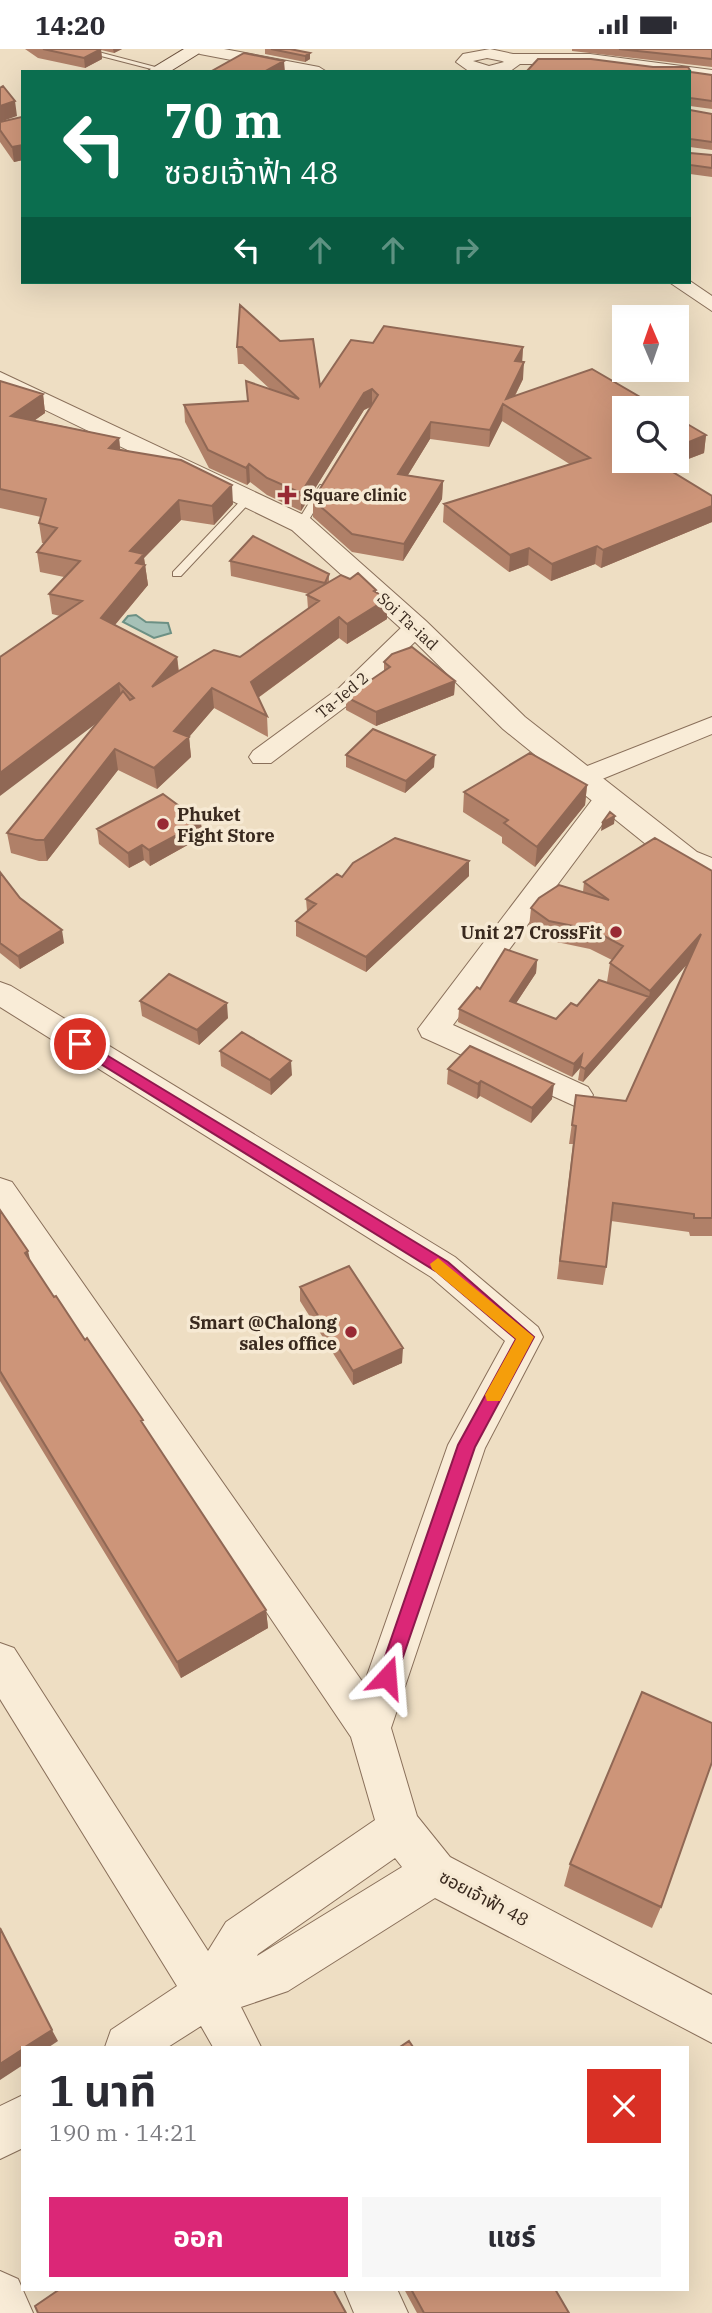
<!DOCTYPE html>
<html lang="th">
<meta charset="utf-8">
<style>
body{margin:0;font-family:"IBM Plex Serif","Noto Sans Thai",serif;background:#f7f7f7;color:#2b2b33;height:100vh;display:flex;flex-direction:column;font-size:26px;white-space:nowrap}
*{box-sizing:border-box;margin:0}
p{font-size:23px;color:#7c7c81}
.icon{flex:none;width:38px;height:38px;fill:none;stroke:currentColor;stroke-width:2;stroke-linecap:round;stroke-linejoin:round}
.map{position:relative;flex:1;overflow:hidden}
.details{position:absolute;left:21px;top:1997px;width:668px;height:245px;display:flex;flex-direction:column;background:#fff;border-radius:0px;box-shadow:0 7px 28px #0002}
.details>*{flex:none}
.top-card{position:absolute;left:21px;top:21px;width:670px;height:214px;border-radius:0px;box-shadow:0 7px 28px #0002;background:#0b6e4f;color:#fff;overflow:hidden}
.needle{width:46px;rotate:358deg}
.buttons{position:absolute;left:612px;top:256px;display:grid;gap:14px}
.buttons a{display:grid;place-items:center;width:77px;height:77px;border-radius:0px;background:#fff;box-shadow:0 7px 28px #0002;font-size:35px}
.pin{position:absolute;display:grid;place-items:center;width:60px;height:60px;color:#fff;margin:-30px;border:4px solid #fff;border-radius:50%;box-shadow:0 2px 7px #0007}
.me{position:absolute;width:77px;margin:-38px;rotate:19deg;stroke-linejoin:round;filter:drop-shadow(0 0 5px #0008)}
.turn{display:flex;align-items:center;gap:24px;height:147px;padding:0 28px;font-size:32px}
.turn .icon{width:91px;height:91px;stroke-width:2.5}
.turn b{display:block;font-size:49px;line-height:60px}
.lanes{display:flex;align-items:center;height:66px;padding:0 28px;background:#0003;justify-content:center;gap:35px;direction:ltr}
.lanes .off{opacity:.35}
.round{display:grid;place-items:center;flex:none;width:74px;height:74px;border-radius:0px;background:#f7f7f7}
.headline{display:flex;align-items:center;justify-content:space-between;height:119px;padding:0 28px}
h1{font-size:42px;font-weight:700;line-height:52px}
.button{display:flex;gap:14px;margin-top:auto;padding:14px 28px}
.button a{flex:1;height:80px;border-radius:0px;background:#db2777;color:#fff;font-size:28px;font-weight:700;line-height:80px;text-align:center}
.button a+a{background:#f7f7f7;color:#2b2b33}
.status{display:flex;justify-content:space-between;align-items:center;height:49px;padding:0 35px;background:#fff;direction:ltr}
.status svg{height:19px;fill:currentColor}
.map>svg:first-child{display:block}
.water{fill:#a6c1b7;stroke:#6c9084;stroke-width:2}
.lines{fill:none;stroke-linecap:round;stroke-linejoin:round}
.service-casing{stroke:#896f5a;stroke-width:2}
.minor-casing{stroke:#896f5a;stroke-width:2}
.tertiary-casing{stroke:#896f5a;stroke-width:2}
.secondary-casing{stroke:#6b503d;stroke-width:2}
.service{fill:#f9ecd7;fill-rule:evenodd}
.minor{fill:#f9ecd7;fill-rule:evenodd}
.tertiary{fill:#f9ecd7;fill-rule:evenodd}
.secondary{fill:#f9ecd7;fill-rule:evenodd}
.wall{fill:#b08068}
.shaded-wall{fill:#906855}
.building{fill:#cd9579;stroke:#906855;stroke-width:2}
.route{fill:#db2777;stroke:#8e194d;stroke-width:2}
.slow{fill:#f59e0b}
.poi-dot{fill:#982a34;stroke:#f6e9d3;stroke-width:2.5}
.labels{text-anchor:middle;dominant-baseline:central;stroke-width:7;stroke-linejoin:round;paint-order:stroke}
.far-poi-label{font-size:16px;font-weight:bold;fill:#39291e;stroke:#f6e9d3;text-anchor:start}
.far-street-label{font-size:16px;fill:#39291e;stroke:#f6e9d3}
.poi-label{font-size:18px;font-weight:bold;fill:#39291e;stroke:#f6e9d3;text-anchor:end}
.street-label{font-size:18px;fill:#39291e;stroke:#f6e9d3}
</style>
<div class="status"><b>14:20</b><svg viewBox="0 0 49 12"><path d="M0 12V9h3v3zM5 12V6h3v6zM10 12V3h3v9zM15 12V0h3v12zM26 1h20v11H26zM47 4h2v5h-2z"/></svg></div>
<div class="map">
<svg width="712" height="2264" viewBox="0 0 712 2264">
<rect width="100%" height="100%" fill="#eedec3"/>
<path class="water" d="M136,566L146,573L168,574L171,584L154,589L123,573L128,567Z"/>
<g class="lines">
<defs>
<path id="service" d="M74,0H87L163,20L159,22Z
M320,436L329,438L305,477H297L296,475Z
M246,446L255,448L181,527H173V523Z"/>
<path id="minor" d="M192,0H224L319,18L327,23H294L200,5Z
M490,0L513,5H590L712,21V31L690,28V23H652L590,15H520L509,23H470L456,13L463,5ZM487,9L502,12L504,13L489,17L473,12Z
M690,232L712,247V262L669,233Z
M416,571L425,573L428,578L425,583L357,649L271,714H253L249,708L253,702L339,639L407,573Z
M712,668V685L590,735H572L568,729L572,723Z
M608,741L618,743L622,749L453,976L588,1038L593,1046L588,1054L577,1058L422,988L418,980L598,743Z
M0,933L11,937L455,1208L538,1278L543,1288L485,1399L391,1679L417,1767L450,1808L712,1946V1994L435,1849L288,1942L241,1958L261,1998H213L201,1977L168,1998H105L111,1981L177,1937L0,1650V1594L14,1599L208,1902L226,1873L375,1771L351,1688L0,1169V1129L12,1133L364,1635L448,1396L505,1292L431,1228L0,958ZM395,1809L402,1818L257,1907L258,1905Z
M23,2046V2099L0,2110V2057Z
M0,2222L18,2230L33,2264H0Z
M344,2240H397L408,2264H354Z"/>
<path id="tertiary" d="M0,323L310,469L426,572L525,668L697,803L712,809V832L673,817L503,680L406,584L292,481L0,339Z"/>
<path id="secondary" d="M184,0H206L169,23H146Z"/>
</defs>
<use href="#service" class="service-casing"/>
<use href="#minor" class="minor-casing"/>
<use href="#tertiary" class="tertiary-casing"/>
<use href="#secondary" class="secondary-casing"/>
<use href="#service" class="service"/>
<use href="#minor" class="minor"/>
<use href="#tertiary" class="tertiary"/>
<use href="#secondary" class="secondary"/>
</g>
<path class="wall" d="M25,0H122L114,4L101,1L102,10L85,19L38,9Z
M265,0H290L310,4V10L305,13L265,5Z
M572,0H712V18L572,2Z
M690,23L712,26V60L690,57Z
M690,61L712,65V101L690,98Z
M23,66V111L14,113L0,93V73L22,68Z
M690,104L712,106V128L690,125Z
M240,256L320,337L373,294L523,298L522,313L523,330L515,347L706,386L704,404L665,419L712,447V473L601,519L595,515L551,532L528,516L509,523L443,473L444,455L571,416L502,372L489,398L430,390L408,426L443,432L442,450L403,512L352,503L313,468V451L372,357L364,361L301,462L267,446L250,433L247,436L209,419L185,373L184,356L247,352L270,340L243,315H238L237,298Z
M0,332L43,345L45,364L35,371L119,389L120,401L233,455L214,476L181,471L144,509L148,536L115,576L177,608L179,622L240,608L308,560L307,546L309,545L231,527L230,512L329,525V533L376,543L387,550V570L347,595L339,589L258,649L267,667L268,688L214,659L189,688L191,708L157,740L118,721L47,812H39L11,804L7,784L97,673L60,567L52,565L49,545L64,528L40,523L37,503L44,494H42L39,474L41,468L0,459Z
M384,613L455,632L454,646L376,677L346,661V648L384,623Z
M346,706L434,718L405,744L346,718Z
M587,736L585,756L535,818L502,794V788L463,763L464,743Z
M201,773L202,788L150,817L144,811L129,819L99,795L97,780Z
M712,822V1187H690L689,1183L611,1172L606,1218L603,1236L557,1230L573,1095H569L576,1046L626,1052L688,914L583,1033L578,1031L580,1019L572,1028L458,973L459,960L480,940L537,911L536,924L516,954L556,970L577,957L609,934L607,933L610,914L612,911L590,900L547,891L529,878L531,859L583,843L584,833Z
M0,823L20,849L64,894L20,920L0,904Z
M469,827L366,923L296,887V872L307,862L306,850L342,828Z
M140,952L228,969L199,996L142,967Z
M220,1002L292,1026L271,1046L221,1017Z
M448,1020L552,1050L531,1074L480,1047L477,1050L447,1035Z
M0,1161L31,1214L54,1248L144,1377L266,1561L268,1579L181,1629L0,1332Z
M300,1238L402,1314L353,1336L300,1252Z
M570,1815L661,1858L652,1879L564,1837Z
M404,2240H555L569,2264H417Z"/>
<path class="shaded-wall" d="M101,0L102,10L85,19L84,9Z
M113,0H122L114,4Z
M310,4V10L305,13V7Z
M284,12L285,23H264Z
M15,52L17,67L0,73V57Z
M23,96V111L14,113L12,98Z
M523,298L522,314L515,312Z
M524,313L523,330L509,358L506,350Z
M372,340V357L364,361L301,462V444L364,344Z
M43,345L45,364L14,386L11,367Z
M503,355L502,372L489,398L490,381Z
M431,373L430,390L398,442V425Z
M706,386L704,404L646,426L648,411H677V398Z
M119,389L121,409L109,399Z
M249,415L250,433L247,436L246,419Z
M443,432L442,450L403,512L404,495Z
M232,436L233,455L214,476L212,457Z
M179,451L181,471L144,509L148,536L104,589L101,569L130,502Z
M712,457V473L601,519L603,501Z
M597,497L595,515L551,532L552,515Z
M529,499L528,516L509,523L510,506Z
M376,541V557L387,550V570L347,595V575Z
M339,568V589L252,653L251,633Z
M177,608L179,629L152,638Z
M455,632L454,646L376,677V663Z
M119,634L122,655L0,747V724Z
M212,639L214,659L189,688L191,708L157,740L154,719L174,682Z
M115,700L118,721L47,812L44,791Z
M435,706L434,718L405,744L406,732Z
M587,736L585,756L535,818L537,798Z
M615,767L614,775L601,782L602,774Z
M201,773L202,788L150,817L149,801Z
M142,796L144,811L129,819L128,804Z
M469,812V827L366,923V908Z
M62,881L64,894L20,920L18,907Z
M701,885L697,904L647,961L650,942Z
M537,911L536,924L509,965L510,952Z
M649,948L647,961L583,1033L585,1020Z
M227,954L228,969L199,996L197,981Z
M582,1006L580,1019L572,1028L574,1015Z
M291,1012L292,1026L271,1046L270,1031Z
M481,1032L480,1047L477,1050L478,1035Z
M554,1035L552,1050L531,1074L532,1059Z
M28,1202L33,1223L25,1204Z
M403,1299L402,1314L353,1336V1322Z
M266,1561L268,1579L181,1629L177,1613Z
M52,1981L58,1992L49,1998H25Z
M23,2000V2016L0,2031V2015Z"/>
<path class="building" d="M43,0H101L84,9Z
M271,0H290L310,4L305,7Z
M619,0H712V10Z
M244,4L284,12L264,23H210Z
M538,10H591L653,18H688L691,23L712,26V52L690,49V23H526Z
M3,37L15,52L0,57V39Z
M690,61L712,65V93L690,90Z
M23,66V96L12,98L0,81V73L22,68Z
M690,104L712,106V119L690,116Z
M240,256L280,292L313,290L320,337L351,291L373,294L384,277L523,298L515,312L524,313L506,350L592,320L659,359H625V411H653L712,447V457L603,501L597,497L552,515L529,499L510,506L444,455L590,409L503,355L490,381L431,373L398,425L443,432L404,495L352,485L313,451L378,346L372,340L364,344L301,444L267,429L249,415L246,419L208,401L184,356L248,352L246,332L299,350L242,298H237Z
M0,332L43,345L11,367L119,389L109,399L181,411L232,436L212,457L179,451L130,502L144,505L136,514L145,516L101,569L177,608L152,638L214,601L240,608L319,552L307,546L341,526L350,530L358,524L376,541L374,542L387,550L347,575L339,568L251,633L267,667L212,639L174,682L189,688L154,719L115,700L44,791H36L7,784L123,642L130,651L134,649L119,634L0,724V608L82,552L49,545L80,512L37,503L57,479L39,474L46,450L0,440Z
M677,369L706,386L677,398Z
M253,487L329,525L325,534L230,512Z
M412,598L455,632L376,663L346,648L390,618L384,613L392,605Z
M373,680L435,706L406,732L346,706Z
M530,704L587,736L537,798L504,774L508,771L464,743Z
M163,745L201,773L149,801L142,796L128,804L97,780Z
M610,763L615,767L602,774Z
M395,789L469,812L366,908L296,872L316,855L306,850L337,825L342,828L353,814Z
M655,789L712,822V1169H694V1165L613,1154L606,1218L560,1212L576,1077L572,1076L576,1046L626,1052L701,885L650,942L610,914L623,897L593,881L549,872L531,859L539,849L559,836L609,851L584,833Z
M0,823L20,849L62,881L18,907L0,894Z
M505,900L537,911L510,952L556,970L571,954L577,957L599,931L649,948L585,1020L580,1017L582,1006L574,1015L459,960L477,938L480,940Z
M169,925L227,954L197,981L140,952Z
M242,983L291,1012L270,1031L220,1002Z
M470,997L554,1035L532,1059L481,1032L478,1035L448,1020Z
M0,1161L28,1202L25,1204L54,1248L56,1247L85,1291L87,1289L143,1371L141,1372L266,1561L177,1613L0,1322Z
M349,1217L403,1299L353,1322L300,1238Z
M642,1643L712,1674V1713L661,1858L570,1815Z
M0,1879L52,1981L25,1998H23V2000L0,2015Z
M409,1992L413,1998H400Z
M60,2240H333L346,2264H38L35,2257Z
M411,2240H555L569,2264H424Z"/>
<path class="route" d="M80,990L448,1213L534,1288L475,1398L394,1634L387,1637L380,1634L378,1628L458,1396L516,1290L437,1223L75,999L73,995Z"/>
<path class="slow" d="M438,1209L534,1288L500,1352H487L485,1346L516,1290L432,1220L430,1215Z"/>
<g class="poi-dot">
<path d="M283.5 435.5h7v7h7v7h-7v7h-7v-7h-7v-7h7z"/>
<circle cx="163" cy="775" r="7"/>
<circle cx="616" cy="883" r="7"/>
<circle cx="351" cy="1283" r="7"/>
</g>
<g class="labels">
<g class="far-poi-label">
<text x="303" y="446">Square clinic</text>
</g>
<g class="far-street-label">
<text transform="translate(408 572) rotate(43)">Soi Ta-iad</text>
<text transform="translate(342 646) rotate(-40)">Ta-Ied 2</text>
</g>
<g class="poi-label">
<text x="177" y="765" text-anchor="start">Phuket<tspan x="177" dy="21">Fight Store</tspan></text>
<text x="602" y="883">Unit 27 CrossFit</text>
<text x="337" y="1273">Smart @Chalong<tspan x="337" dy="21">sales office</tspan></text>
</g>
<g class="street-label">
<text transform="translate(484 1849) rotate(28)">ซอยเจ้าฟ้า 48</text>
</g>
</g>
</svg>
<div class="buttons">
<a><svg class="needle" viewBox="-14 -14 28 28"><path d="M0-13l5 13h-10z" fill="#e53935"/><path d="M0 13l5-13h-10z" fill="#7c7c81"/></svg></a>
<a><svg class="icon" aria-label="search" viewBox="0 0 24 24"><circle cx="10" cy="10" r="6"/><path d="M15 15l6 6"/></svg></a>
</div>
<div class="pin" style="left:80px;top:995px;background:#d93025"><svg class="icon" aria-label="arrive" viewBox="0 0 24 24"><path d="M6 21V4h12l-3 4 3 4H6"/></svg></div>
<svg class="me" style="left:387px;top:1628px" viewBox="-20 -20 40 40"><path d="M0-17L14 15 0 8-14 15z" fill="#db2777" stroke="#fff" stroke-width="4"/></svg>
<div class="top-card">
<div class="turn"><svg class="icon" aria-label="left" viewBox="0 0 24 24"><path d="M17 20v-9H6M10 6l-5 5 5 5"/></svg><div><b>70 m</b>ซอยเจ้าฟ้า 48</div></div>
<div class="lanes"><svg class="icon" aria-label="left" viewBox="0 0 24 24"><path d="M17 20v-9H6M10 6l-5 5 5 5"/></svg><svg class="icon off" aria-label="ahead" viewBox="0 0 24 24"><path d="M12 20V5M6 11l6-6 6 6"/></svg><svg class="icon off" aria-label="ahead" viewBox="0 0 24 24"><path d="M12 20V5M6 11l6-6 6 6"/></svg><svg class="icon off" aria-label="right" viewBox="0 0 24 24"><path d="M7 20v-9h11M14 6l5 5-5 5"/></svg></div>
</div>
<section class="details">
<div class="headline"><div><h1>1 นาที</h1><p>190 m · 14:21</p></div><a class="round" style="background:#d93025;color:#fff"><svg class="icon" aria-label="close" viewBox="0 0 24 24"><path d="M6 6l12 12M18 6L6 18"/></svg></a></div>
<div class="button"><a>ออก</a><a>แชร์</a></div>
</section>
</div>
